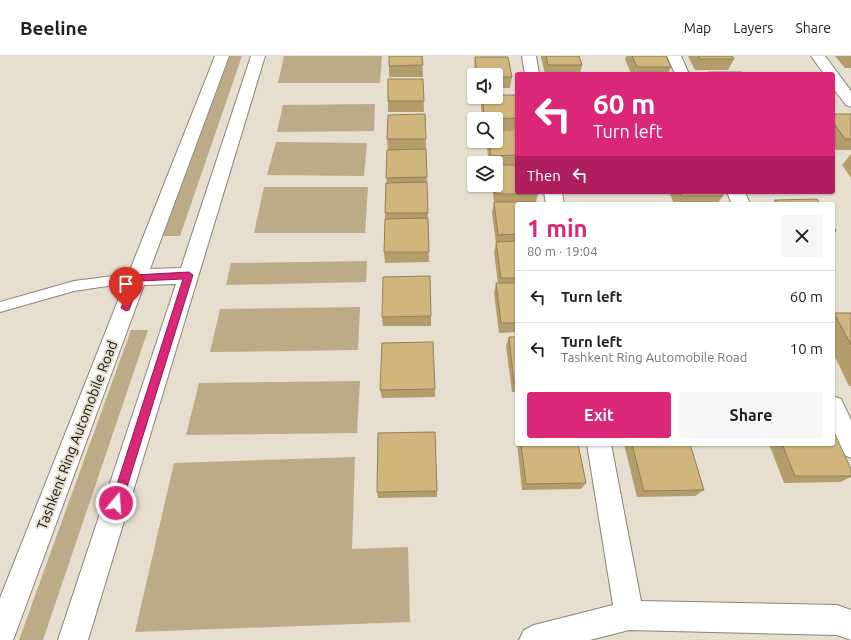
<!DOCTYPE html>
<meta charset="utf-8">
<style>
body{margin:0;font-family:Ubuntu,sans-serif;background:#f6f6f6;color:#202124;height:100vh;display:flex;flex-direction:column;font-size:15px;white-space:nowrap}
*{box-sizing:border-box;margin:0}
p{font-size:13px;color:#757577}
.icon{flex:none;width:22px;height:22px;fill:none;stroke:currentColor;stroke-width:2;stroke-linecap:round;stroke-linejoin:round}
.map{position:relative;flex:1;overflow:hidden}
.panel{position:absolute;left:515px;top:146px;width:320px;height:244px;display:flex;flex-direction:column;background:#fff;border-radius:4px;box-shadow:0 1px 3px #0004}
.panel>*{flex:none}
.hud{position:absolute;left:515px;top:16px;width:320px;height:122px;border-radius:4px;box-shadow:0 1px 3px #0004;background:#db2777;color:#fff;overflow:hidden}
.controls{position:absolute;left:467px;top:12px;display:grid;gap:8px}
.controls a{display:grid;place-items:center;width:36px;height:36px;border-radius:4px;background:#fff;box-shadow:0 1px 3px #0004;font-size:20px}
.pin{position:absolute;display:grid;place-items:center;width:34px;height:34px;color:#fff;margin:-41px -17px;border-radius:50% 50% 50% 0;rotate:-45deg;box-shadow:0 0 4px #0007}
.pin .icon{rotate:45deg}
.me{position:absolute;width:44px;margin:-22px;rotate:18deg;stroke-linejoin:round;filter:drop-shadow(0 0 3px #0008)}
.turn{display:flex;align-items:center;gap:14px;height:84px;padding:0 12px;font-size:18px}
.turn .icon{width:52px;height:52px;stroke-width:2.5}
.turn b{display:block;font-size:28px;line-height:34px}
.then{display:flex;align-items:center;height:38px;padding:0 12px;background:#0003;gap:8px;font-size:15px}
.round{display:grid;place-items:center;flex:none;width:42px;height:42px;border-radius:4px;background:#f6f6f6}
.head{display:flex;align-items:center;justify-content:space-between;height:68px;padding:0 12px}
h1{font-size:24px;font-weight:600;line-height:30px;color:#db2777}
.action{display:flex;gap:8px;margin-top:auto;padding:8px 12px}
.action a{flex:1;height:46px;border-radius:4px;background:#db2777;color:#fff;font-size:16px;font-weight:600;line-height:46px;text-align:center}
.action a+a{background:#f6f6f6;color:#202124}
ul{padding:0;list-style:none}
li{display:flex;align-items:center;gap:12px;height:52px;padding:0 12px;border-top:1px solid #e0e0e0}
li div{flex:1}
li b{display:block;font-size:15px}
li em{font-style:normal}
header{display:flex;align-items:center;gap:24px;box-sizing:border-box;height:56px;padding:0 20px;background:#fff;border-bottom:1px solid #e0e0e0}
header strong{font-size:19px}
nav{display:flex;gap:22px;margin-inline-start:auto;font-size:14px}
.map>svg:first-child{display:block}
.green{fill:#bcab86}
.lines{fill:none;stroke-linecap:round;stroke-linejoin:round}
.service-casing{stroke:#8b8577;stroke-width:2}
.minor-casing{stroke:#8b8577;stroke-width:2}
.trunk-casing{stroke:#8b8577;stroke-width:2}
.service{fill:#fff;fill-rule:evenodd}
.minor{fill:#fff;fill-rule:evenodd}
.trunk{fill:#fff;fill-rule:evenodd}
.wall{fill:#b39d6c}
.building{fill:#d0b67d;stroke:#927f58}
.route{fill:#db2777;stroke:#8e194d}
.labels{text-anchor:middle;dominant-baseline:central;stroke-width:4;stroke-linejoin:round;paint-order:stroke}
.street-label{font-size:14px;fill:#15130e;stroke:#e6dfd0}
</style>
<header>
<strong>Beeline</strong>
<nav><a>Map</a><a>Layers</a><a>Share</a></nav>
</header>
<div class="map">
<svg width="851" height="584" viewBox="0 0 851 584">
<rect width="100%" height="100%" fill="#e6dfd0"/>
<path class="green" d="M230,0H242L180,180H163Z
M284,0H382L380,27H278Z
M375,48L374,75L277,76L283,49Z
M276,86L367,87L364,120L267,119Z
M264,131H368L365,177H254Z
M367,205L366,226L226,229L231,207Z
M360,251L358,294L210,296L220,253Z
M131,274H148L43,584H19Z
M360,325L357,377L186,379L199,327Z
M355,401L352,493L408,491L410,566L135,576L174,407Z"/>
<g class="lines">
<defs>
<path id="service" d="M137,217L141,219L143,222L141,225L74,235L0,256V246L74,225Z"/>
<path id="minor" d="M522,0H536L539,18H525Z
M667,0H681L689,18H675Z
M811,0H825L851,35V51L846,49L833,32V18H824Z
M544,136H562L564,148H546Z
M727,136H745L750,148H732Z
M833,340L841,343L851,364V402L842,398L833,377Z
M587,388H611L641,545L837,549L851,554V584L837,579L629,574L590,584H519L524,574L534,569L613,549Z"/>
<path id="trunk" d="M215,0H229L150,213L181,212L251,0H265L88,584H58L176,228L144,229L15,579L13,584H0V542Z"/>
</defs>
<use href="#service" class="service-casing"/>
<use href="#minor" class="minor-casing"/>
<use href="#trunk" class="trunk-casing"/>
<use href="#service" class="service"/>
<use href="#minor" class="minor"/>
<use href="#trunk" class="trunk"/>
</g>
<path class="wall" d="M422,0L423,21H389V10Z
M541,0H579L582,9L580,18H545L541,1Z
M626,0H666L671,11L668,18H631L625,3Z
M688,0H732L734,3L728,14H695Z
M835,0H851V12H845Z
M475,1L512,21L510,32H496V19H475L474,12Z
M423,23L424,56H388V45Z
M517,39V73L496,74V63H482L481,51L482,41H496Z
M425,58L429,206L385,207L384,196L385,163V157L388,94L387,83Z
M833,58H851V94H836L833,89Z
M517,74V136L538,138L536,146L517,148V276L499,277L494,237L496,227H498L494,196L496,187L492,157L494,146L492,129H496V107H489L486,85H496Z
M851,98V122L842,109Z
M669,136H721L723,140L717,148H674Z
M775,144L820,148H772Z
M833,169L836,175L833,179Z
M834,257H851V330H849L833,297V258Z
M431,260V270H383L382,261Z
M509,281H517V336H512L506,290Z
M435,333V341L382,342L380,334Z
M517,374V388H578L586,427L581,433L522,434L516,378Z
M624,388H690L704,434L695,440L637,441Z
M769,388H833L851,413V421L840,426L784,427Z
M437,435V441L378,442L377,436Z"/>
<path class="building" d="M389,0H422L423,9L389,10Z
M546,0H579L582,9H548Z
M632,0H666L671,11H637Z
M698,0H732L734,3H700Z
M475,1H508L512,21H496V19H477Z
M708,16H742L743,18H709Z
M388,23H423L424,45H388Z
M496,39H517V62L485,63L482,41H496Z
M425,58L426,83H387L388,59Z
M833,58H851V83H845L833,66Z
M496,74H517V99L491,100L489,85H496Z
M426,93L427,121L386,122L387,94Z
M496,109H517V136H537L538,138H496L494,129H496Z
M427,126L428,157H385L386,127Z
M679,136H721L723,140H681Z
M817,143L820,148H778L775,144Z
M494,146H536V148H517V178L498,179Z
M428,162L429,196H384L385,163Z
M833,169L836,175H833Z
M517,185V222H501L496,186Z
M430,220L431,260L382,261L383,221Z
M496,227H517V267H501Z
M834,257H851V289Z
M509,281H517V328H514Z
M433,286L435,333L380,334L382,287Z
M833,374L851,413V420H795L782,388H833Z
M435,376L437,435L377,436L378,377Z
M521,388H578L586,427L526,428Z
M632,388H690L704,434L644,435Z"/>
<path class="route" d="M189,216L193,219L122,447L120,451L116,453L112,451L111,447L183,223L140,225L129,254L126,255L121,252L134,219Z"/>
<g class="labels">
<g class="street-label">
<text transform="translate(77 379) rotate(-69)">Tashkent Ring Automobile Road</text>
</g>
</g>
</svg>
<div class="controls">
<a><svg class="icon" aria-label="sound" viewBox="0 0 24 24"><path d="M4 9h4l5-4v14l-5-4H4zM17 9q2 3 0 6"/></svg></a>
<a><svg class="icon" aria-label="search" viewBox="0 0 24 24"><circle cx="10" cy="10" r="6"/><path d="M15 15l6 6"/></svg></a>
<a><svg class="icon" aria-label="layers" viewBox="0 0 24 24"><path d="M12 4l9 5-9 5-9-5zM3 14l9 5 9-5"/></svg></a>
</div>
<div class="pin" style="left:126px;top:252px;background:#d93025"><svg class="icon" aria-label="arrive" viewBox="0 0 24 24"><path d="M6 21V4h12l-3 4 3 4H6"/></svg></div>
<svg class="me" style="left:116px;top:447px" viewBox="-20 -20 40 40"><circle r="17" fill="#db2777" stroke="#fff" stroke-width="3"/><path d="M0-11L8 9 0 5-8 9z" fill="#fff"/></svg>
<div class="hud">
<div class="turn"><svg class="icon" aria-label="left" viewBox="0 0 24 24"><path d="M17 20v-9H6M10 6l-5 5 5 5"/></svg><div><b>60 m</b>Turn left</div></div>
<div class="then">Then<svg class="icon" aria-label="left" viewBox="0 0 24 24"><path d="M17 20v-9H6M10 6l-5 5 5 5"/></svg></div>
</div>
<section class="panel">
<div class="head"><div><h1>1 min</h1><p>80 m · 19:04</p></div><a class="round"><svg class="icon" aria-label="close" viewBox="0 0 24 24"><path d="M6 6l12 12M18 6L6 18"/></svg></a></div>
<ul>
<li><svg class="icon" aria-label="left" viewBox="0 0 24 24"><path d="M17 20v-9H6M10 6l-5 5 5 5"/></svg><div><b>Turn left</b></div><em>60 m</em></li>
<li><svg class="icon" aria-label="left" viewBox="0 0 24 24"><path d="M17 20v-9H6M10 6l-5 5 5 5"/></svg><div><b>Turn left</b><p>Tashkent Ring Automobile Road</p></div><em>10 m</em></li>
</ul>
<div class="action"><a>Exit</a><a>Share</a></div>
</section>
</div>
